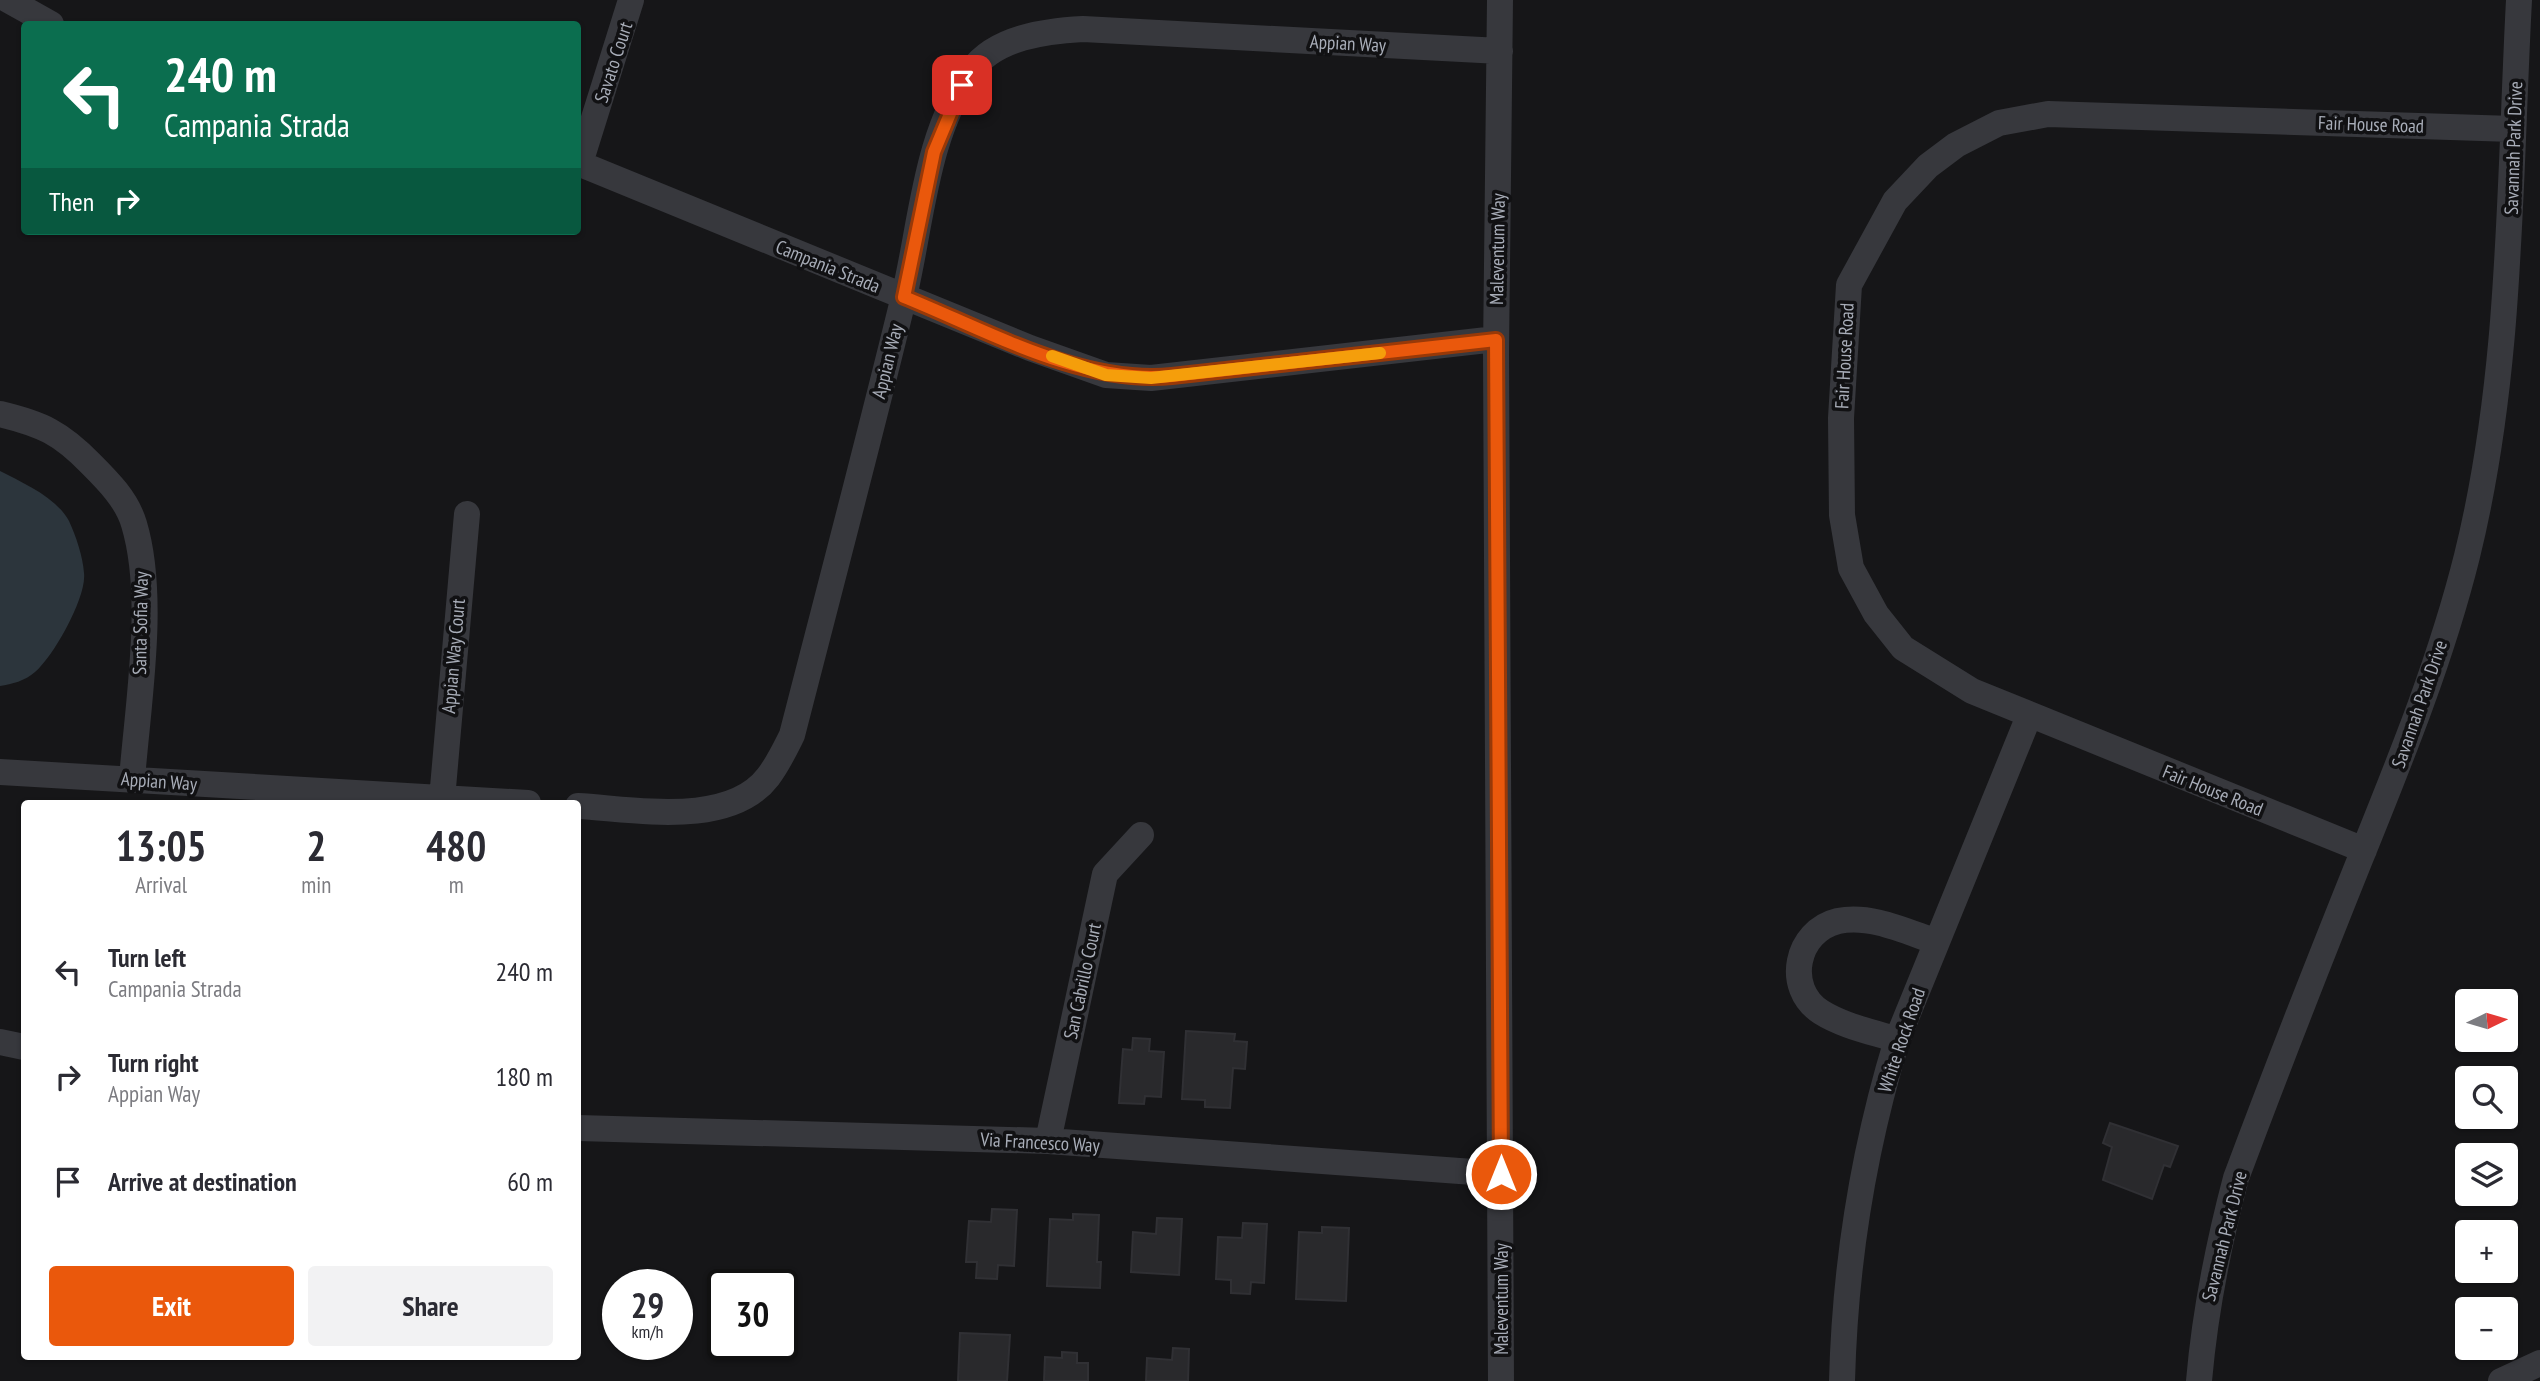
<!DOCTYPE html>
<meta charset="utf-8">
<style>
body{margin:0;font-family:"PT Sans Narrow",sans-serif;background:#f2f2f3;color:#2b2b33;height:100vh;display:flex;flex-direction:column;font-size:26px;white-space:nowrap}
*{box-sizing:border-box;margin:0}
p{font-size:23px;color:#7c7c81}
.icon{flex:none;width:38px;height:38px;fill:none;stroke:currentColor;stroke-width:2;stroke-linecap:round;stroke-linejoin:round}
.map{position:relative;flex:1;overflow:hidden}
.details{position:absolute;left:21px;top:800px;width:560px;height:560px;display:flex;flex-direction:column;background:#fff;border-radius:7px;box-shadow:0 2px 5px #0004}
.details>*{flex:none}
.banner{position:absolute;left:21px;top:21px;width:560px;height:214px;border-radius:7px;box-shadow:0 2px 5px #0004;background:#0b6e4f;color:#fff;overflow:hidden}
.needle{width:46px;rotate:85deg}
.fabs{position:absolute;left:2455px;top:989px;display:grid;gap:14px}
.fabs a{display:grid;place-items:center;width:63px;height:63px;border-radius:7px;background:#fff;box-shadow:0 2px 5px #0004;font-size:35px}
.speed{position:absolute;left:602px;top:1269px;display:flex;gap:14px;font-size:35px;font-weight:700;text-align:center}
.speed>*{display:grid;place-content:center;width:91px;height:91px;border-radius:50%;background:#fff;box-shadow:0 2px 5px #0004;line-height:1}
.speed small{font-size:18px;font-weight:400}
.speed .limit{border:4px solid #111;border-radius:10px;background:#fff;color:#111}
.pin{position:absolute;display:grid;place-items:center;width:60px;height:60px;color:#fff;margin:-30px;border-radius:14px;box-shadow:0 4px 10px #0006}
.me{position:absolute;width:77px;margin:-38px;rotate:0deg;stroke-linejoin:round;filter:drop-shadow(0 0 5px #0008)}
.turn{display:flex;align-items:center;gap:24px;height:147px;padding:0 28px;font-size:32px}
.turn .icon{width:91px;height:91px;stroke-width:2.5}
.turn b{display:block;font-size:49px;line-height:60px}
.then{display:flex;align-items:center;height:66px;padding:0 28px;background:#0003;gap:14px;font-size:26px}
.eta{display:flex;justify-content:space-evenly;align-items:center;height:119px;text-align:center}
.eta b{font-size:42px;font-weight:600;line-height:49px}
.button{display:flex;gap:14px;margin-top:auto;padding:14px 28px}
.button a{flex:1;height:80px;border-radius:7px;background:#ea580c;color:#fff;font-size:28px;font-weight:600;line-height:80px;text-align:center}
.button a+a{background:#f2f2f3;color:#2b2b33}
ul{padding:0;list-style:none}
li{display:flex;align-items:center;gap:21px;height:105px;padding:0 28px}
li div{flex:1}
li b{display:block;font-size:26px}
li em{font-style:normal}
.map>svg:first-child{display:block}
.water{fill:#2c353c}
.building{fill:#29292c;stroke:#303034;stroke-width:2}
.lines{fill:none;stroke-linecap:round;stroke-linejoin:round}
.minor{stroke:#37383d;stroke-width:26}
.route-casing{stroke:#983908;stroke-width:18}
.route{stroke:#ea580c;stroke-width:12}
.slow{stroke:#f59e0b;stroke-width:12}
.labels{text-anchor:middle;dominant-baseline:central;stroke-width:7;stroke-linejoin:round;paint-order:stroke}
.street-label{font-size:19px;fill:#a8adb8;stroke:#111113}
</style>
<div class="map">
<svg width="2540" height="1381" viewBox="0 0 2540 1381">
<rect width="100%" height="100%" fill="#161618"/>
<path class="water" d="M0,471C23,483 56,497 69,521C76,536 83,557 84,573C87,597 53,657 35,672C25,681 12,684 0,686Z"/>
<path class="building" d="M1186,1031L1235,1034L1234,1041L1247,1042L1245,1069L1233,1068L1230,1108L1205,1107V1100L1182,1099Z
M1133,1038L1150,1039L1149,1051L1164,1052L1161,1097L1145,1096L1144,1104L1119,1103L1123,1049L1132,1050Z
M2110,1123L2178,1146L2170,1167L2164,1165L2152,1199L2103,1180L2112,1147L2103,1143Z
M992,1209L1017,1210L1014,1266L998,1265L997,1279L976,1278L977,1262H966L969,1221L991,1222Z
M1073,1214L1099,1215L1097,1262H1101L1100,1288L1047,1286L1050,1219L1073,1220Z
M1157,1218L1182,1219L1179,1275L1131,1272L1133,1232L1156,1234Z
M1243,1223L1267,1224L1264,1283L1251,1282L1250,1294L1231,1293V1280L1216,1279L1218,1237L1242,1238Z
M1322,1227L1349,1228L1346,1301L1296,1299L1299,1232L1322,1233Z
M960,1333L1010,1335L1007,1381H958Z
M1173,1348L1189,1349L1188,1381H1146L1147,1358L1172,1360Z
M1062,1352L1077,1353V1363H1088V1381H1044L1045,1357L1062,1358Z"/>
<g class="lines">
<path class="minor" d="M8,0L51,24
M1500,0L1496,352L1501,1381
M578,163L1030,348L1106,375L1151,378L1496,339
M580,163L631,0
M0,414C42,424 61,433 91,464C108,481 127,500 134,524C156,597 138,702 132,779
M0,772L528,803
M442,799L467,514
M578,806C634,809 729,828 768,777C778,764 785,749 792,735C830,587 869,440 905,292C922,219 926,133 972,70C996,37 1046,31 1083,29L1500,51
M2364,850L1972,691L1903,648L1876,614L1851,568L1842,515L1841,418L1849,285L1895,201L1928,166L1956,145L1999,123L2048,114L2513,129
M1897,1040C1873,1032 1843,1026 1821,1012C1784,988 1796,931 1838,921C1871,914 1907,932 1937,942
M0,1042L24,1047
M578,1128L1048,1141L1501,1174
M1048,1141L1105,874L1141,835
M1842,1381C1845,1265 1863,1151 1897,1040L2029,716
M2199,1381C2205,1311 2218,1246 2236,1178C2276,1071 2318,964 2361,857C2401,758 2441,660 2467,556C2512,374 2509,186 2519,0
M2501,1381L2540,1363"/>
</g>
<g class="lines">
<defs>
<path id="route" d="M962,85L934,152L904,297C986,330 1082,385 1172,376L1496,340L1501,1174"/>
</defs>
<use href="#route" class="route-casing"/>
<use href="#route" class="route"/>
<path class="slow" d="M1052,356L1106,375L1151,378L1380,353"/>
</g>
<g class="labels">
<g class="street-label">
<text transform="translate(1348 43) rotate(3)">Appian Way</text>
<text transform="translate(613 62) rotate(-72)">Savato Court</text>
<text transform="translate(2371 124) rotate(2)">Fair House Road</text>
<text transform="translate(2513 148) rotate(-88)">Savannah Park Drive</text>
<text transform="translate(1497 249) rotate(-89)">Maleventum Way</text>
<text transform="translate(828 266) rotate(22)">Campania Strada</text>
<text transform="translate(1844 356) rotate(-87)">Fair House Road</text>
<text transform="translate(887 361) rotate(-76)">Appian Way</text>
<text transform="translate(140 623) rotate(-89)">Santa Sofia Way</text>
<text transform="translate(453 656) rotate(-85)">Appian Way Court</text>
<text transform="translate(2419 704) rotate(-71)">Savannah Park Drive</text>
<text transform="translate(159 781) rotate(4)">Appian Way</text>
<text transform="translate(2213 790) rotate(22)">Fair House Road</text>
<text transform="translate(1082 981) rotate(-78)">San Cabrillo Court</text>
<text transform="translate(1901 1040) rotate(-71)">White Rock Road</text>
<text transform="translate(1040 1142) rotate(3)">Via Francesco Way</text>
<text transform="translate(2224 1236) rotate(-76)">Savannah Park Drive</text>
<text transform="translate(1501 1299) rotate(-90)">Maleventum Way</text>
</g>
</g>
</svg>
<div class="fabs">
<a><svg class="needle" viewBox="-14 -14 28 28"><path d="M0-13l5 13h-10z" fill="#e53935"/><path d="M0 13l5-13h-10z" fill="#7c7c81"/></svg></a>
<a><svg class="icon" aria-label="search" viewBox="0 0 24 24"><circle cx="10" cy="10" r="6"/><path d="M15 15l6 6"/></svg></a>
<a><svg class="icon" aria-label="layers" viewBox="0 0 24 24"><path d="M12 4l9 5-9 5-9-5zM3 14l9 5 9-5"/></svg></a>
<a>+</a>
<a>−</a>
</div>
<div class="speed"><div>29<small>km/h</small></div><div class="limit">30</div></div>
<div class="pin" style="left:962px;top:85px;background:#d93025"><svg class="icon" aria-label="arrive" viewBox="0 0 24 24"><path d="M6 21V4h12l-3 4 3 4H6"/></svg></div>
<svg class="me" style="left:1501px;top:1174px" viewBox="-20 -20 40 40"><circle r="17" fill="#ea580c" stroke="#fff" stroke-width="3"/><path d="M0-11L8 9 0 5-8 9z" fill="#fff"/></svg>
<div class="banner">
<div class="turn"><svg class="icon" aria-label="left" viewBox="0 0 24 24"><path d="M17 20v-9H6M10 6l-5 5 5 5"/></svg><div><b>240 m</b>Campania Strada</div></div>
<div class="then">Then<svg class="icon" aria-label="right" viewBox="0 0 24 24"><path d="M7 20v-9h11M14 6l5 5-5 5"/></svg></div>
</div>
<section class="details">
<div class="eta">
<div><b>13:05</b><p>Arrival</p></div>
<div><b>2</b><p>min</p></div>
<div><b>480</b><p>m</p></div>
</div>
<ul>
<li><svg class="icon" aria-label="left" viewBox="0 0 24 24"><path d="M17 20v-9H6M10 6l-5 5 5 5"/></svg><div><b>Turn left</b><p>Campania Strada</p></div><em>240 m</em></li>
<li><svg class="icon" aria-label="right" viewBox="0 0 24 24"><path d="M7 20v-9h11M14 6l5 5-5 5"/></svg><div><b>Turn right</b><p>Appian Way</p></div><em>180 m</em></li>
<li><svg class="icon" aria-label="arrive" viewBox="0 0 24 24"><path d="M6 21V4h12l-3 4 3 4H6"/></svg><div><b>Arrive at destination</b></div><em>60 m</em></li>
</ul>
<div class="button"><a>Exit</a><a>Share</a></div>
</section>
</div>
